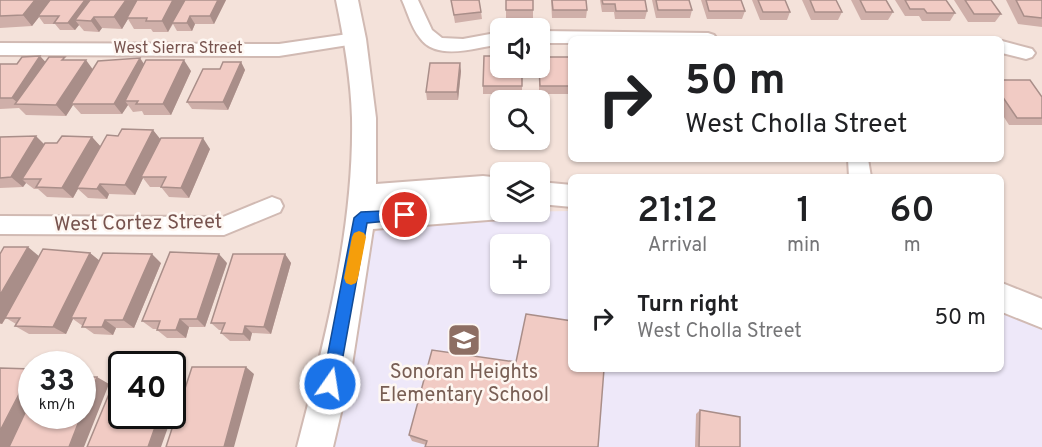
<!DOCTYPE html>
<style>
body{margin:0;font-family:Overpass,sans-serif;background:#f6f6f6;color:#202124;height:100vh;display:flex;flex-direction:column;font-size:22px;white-space:nowrap}
*{box-sizing:border-box;margin:0}
p{font-size:20px;color:#757577}
.icon{flex:none;width:33px;height:33px;fill:none;stroke:currentColor;stroke-width:2;stroke-linecap:round;stroke-linejoin:round}
.map{position:relative;flex:1;overflow:hidden}
.drawer{position:absolute;left:568px;top:174px;width:436px;height:198px;display:flex;flex-direction:column;background:#fff;border-radius:9px;box-shadow:0 2px 4px #0004}
.drawer>*{flex:none}
.guide{position:absolute;left:568px;top:36px;width:436px;height:126px;border-radius:9px;box-shadow:0 2px 4px #0004;background:#fff;color:#202124;overflow:hidden}
.fabs{position:absolute;left:490px;top:18px;display:grid;gap:12px}
.fabs a{display:grid;place-items:center;width:60px;height:60px;border-radius:9px;background:#fff;box-shadow:0 2px 4px #0004;font-size:30px}
.speed{position:absolute;left:18px;top:351px;display:flex;gap:12px;font-size:30px;font-weight:700;text-align:center}
.speed>*{display:grid;place-content:center;width:78px;height:78px;border-radius:50%;background:#fff;box-shadow:0 2px 4px #0004;line-height:1}
.speed small{font-size:15px;font-weight:400}
.speed .limit{border:3px solid #111;border-radius:9px;background:#fff;color:#111}
.pin{position:absolute;display:grid;place-items:center;width:51px;height:51px;color:#fff;margin:-26px;border:3px solid #fff;border-radius:50%;box-shadow:0 2px 6px #0007}
.me{position:absolute;width:66px;margin:-33px;rotate:13deg;stroke-linejoin:round;filter:drop-shadow(0 0 4px #0008)}
.turn{display:flex;align-items:center;gap:21px;height:126px;padding:0 18px;font-size:27px}
.turn .icon{width:78px;height:78px;stroke-width:2.5}
.turn b{display:block;font-size:42px;line-height:51px}
.eta{display:flex;justify-content:space-evenly;align-items:center;height:102px;text-align:center}
.eta b{font-size:36px;font-weight:600;line-height:42px}
ul{padding:0;list-style:none}
li{display:flex;align-items:center;gap:18px;height:84px;padding:0 18px}
li div{flex:1}
li b{display:block;font-size:22px}
li em{font-style:normal}
.map>svg:first-child{display:block}
.residential{fill:#f4e2da;fill-rule:evenodd}
.education{fill:#eee8f9;fill-rule:evenodd}
.lines{fill:none;stroke-linecap:round;stroke-linejoin:round}
.minor-casing{stroke:#d1bab3;stroke-width:4}
.tertiary-casing{stroke:#d1bab3;stroke-width:4}
.minor{fill:#fff;fill-rule:evenodd}
.tertiary{fill:#fff;fill-rule:evenodd}
.wall{fill:#cfafa9}
.shaded-wall{fill:#a98e89}
.building{fill:#f1cbc4;stroke:#a98e89;stroke-width:1.5}
.route{fill:#1a73e8;stroke:#114b97;stroke-width:1.5}
.slow{fill:#f59e0b}
.labels{text-anchor:middle;dominant-baseline:central;stroke-width:5;stroke-linejoin:round;paint-order:stroke}
.far-street-label{font-size:16px;fill:#77534e;stroke:#fef7f2}
.street-label{font-size:20px;fill:#77534e;stroke:#fef7f2}
.education-label{font-size:20px;fill:#785e54;stroke:#fef7f2}
</style>
<div class="map">
<svg width="1042" height="447" viewBox="0 0 1042 447">
<rect width="100%" height="100%" fill="#fcf2eb"/>
<path class="residential" d="M0,0H1042V447H0ZM501,28H540V68H501ZM572,39H1002V159H572ZM501,100H540V140H501ZM501,172H540V212H501ZM572,177H1002V369H572ZM501,244H540V284H501ZM32,364H82V416H32ZM122,364H172V416H122Z"/>
<path class="education" d="M571,211L572,369H1002V307L1042,325V447H332L355,355L374,233L384,224L506,212ZM501,244H540V284H501Z"/>
<g class="lines">
<defs>
<path id="minor" d="M402,0H418L432,30L442,38L463,39L501,32V44C478,47 437,62 420,38C411,27 408,13 402,0Z
M540,31L708,33L714,35L717,39H572V43H540Z
M355,33L361,35L364,39L361,43L279,56L0,55V43L279,44Z
M1002,41L1032,49L1035,53L1032,57L1026,59L1002,53Z
M848,159H868L871,177H849Z
M272,197L280,200L283,206L280,212L224,235L0,234V216L223,217Z"/>
<path id="tertiary" d="M336,0H358L366,39L376,118V184L483,176L501,178V212H513L511,216L501,219L373,229L352,365L333,447H297C325,340 354,229 352,118C351,79 344,39 336,0Z
M540,182L572,185V207L540,204Z
M1002,283L1042,299V328L1002,312Z"/>
</defs>
<use href="#minor" class="minor-casing"/>
<use href="#tertiary" class="tertiary-casing"/>
<use href="#minor" class="minor"/>
<use href="#tertiary" class="tertiary"/>
</g>
<path class="wall" d="M0,0H226L214,24H195L192,31H177L173,24L168,32H153L151,29H134L128,19L122,29L102,28L99,32L84,31L79,25L75,30H60L55,24H44L39,17L32,26L0,28Z
M451,0H479L481,12L482,19L455,23Z
M506,0H533V18H506Z
M551,0H586L587,10L586,18H552Z
M600,0H645L647,11L645,19H615L614,12H602Z
M652,0H689L692,10L690,18H656Z
M701,0H741L745,11L742,19H707Z
M752,0H785L790,12L787,20H760Z
M802,0H836L842,12L838,20H811Z
M851,0H886L893,12L888,20H861Z
M895,0H946L955,13L950,21H922L919,16H905Z
M954,0H991L1001,14L995,22H968Z
M1006,0H1042V27L1018,24Z
M40,56L45,62L67,60L93,69L140,58L144,64L191,71L171,115H144L142,111L133,112L128,105L122,114H81L73,105L66,116L26,115L19,108L0,109V64H17Z
M572,57V94H539V68Z
M241,62L245,70L228,110L192,109L187,102L220,69Z
M522,68V94H483V86Z
M461,71L458,100H427L426,92Z
M1002,80L1042,97V125H1009L1002,114Z
M153,130L160,139L210,149L189,198L169,197L161,187H150L143,178L135,195L109,194L107,199L88,198L78,189L73,198L47,197L38,189H34L26,183L23,187L0,188V137L44,144L57,143L92,137L101,147L118,136Z
M90,253L100,261L161,263L134,328H116L113,335L94,334L73,319L66,334H29L15,326L16,324L6,318L2,324H0V254L39,256Z
M285,254L291,263L271,334L252,333L250,341H230L221,333L222,330H219L211,323Z
M227,263L205,327H189L186,338H167L157,330V329H153L142,321Z
M572,321L426,445L412,441L409,435L516,362Z
M700,410L740,447H695L696,414Z"/>
<path class="shaded-wall" d="M35,0H52L38,16L39,17L32,26L23,15Z
M85,0H96L75,20L79,25L75,30L68,23Z
M126,0H140L127,18L128,19L122,29L114,17Z
M173,0H185L168,32L162,21Z
M218,0H226L214,24L210,16Z
M190,16L195,24L192,31L187,23Z
M94,17L102,28L99,32L91,21Z
M40,56L50,67L19,104L12,98Z
M140,58L147,69L125,101L128,105L122,114L114,104Z
M86,60L94,71L71,104L73,105L66,116L56,105Z
M184,60L191,71L171,115L163,104Z
M241,62L245,70L228,110L223,102Z
M460,63L461,71L458,100L457,92Z
M153,130L161,140L141,177L143,178L135,195L125,185Z
M36,136L47,147L22,179L26,183L23,187L11,177Z
M92,137L101,147L73,198L62,188Z
M203,138L210,149L189,198L181,188Z
M100,184L109,194L107,199L97,189Z
M28,247L40,257L2,324L0,323V295Z
M90,253L101,262L71,318L73,319L66,334L53,327Z
M152,254L161,263L134,328L123,320Z
M219,254L227,263L205,327L197,319Z
M285,254L291,263L271,334L264,327Z
M180,319L189,327L186,338L176,330Z
M105,320L116,328L113,335L102,327Z
M245,326L252,333L250,341L243,334Z
M246,367L254,374L234,447H224Z
M32,370V405L11,447H0V431Z
M82,370L93,376L89,384L82,381Z
M174,375L183,382L172,413V378Z
M97,377L109,384L84,447H69L81,416H82V413Z
M159,416H172L161,447H148Z"/>
<path class="building" d="M0,0H35L23,15L0,16Z
M50,0H85L68,23H54L59,16H38Z
M90,0H126L114,17H94L91,21L75,20Z
M137,0H173L162,21H146L147,18H127Z
M185,0H218L210,16H190L187,23H172Z
M451,0H479L481,12L454,15Z
M506,0H533V10H506Z
M552,0H586L587,10H553Z
M602,0H645L647,11H616L615,4H603Z
M656,0H689L692,10H658Z
M706,0H741L745,11H709Z
M758,0H785L790,12H763Z
M810,0H836L842,12H815Z
M860,0H886L893,12H866Z
M905,0H946L955,13H927L924,9H910Z
M965,0H991L1001,14H974Z
M1016,0H1042V18L1024,16Z
M40,56L12,98H0V64H17L22,57Z
M484,56H501V68H522V86H483Z
M49,57H65L62,60H86L56,105L15,104Z
M540,57H572V86H540L539,68H540Z
M140,58L114,104H71L98,61Z
M146,60H184L163,104H136L138,101H125Z
M223,62H241L223,102H187L203,69H220Z
M430,63H460L457,92H426Z
M1002,80H1030L1042,97V118H1017L1002,96Z
M122,129L153,130L125,185L100,184L97,189L77,188L107,135L118,136Z
M36,136L11,177L0,178V137Z
M62,136L92,137L62,188L36,187L41,179H22L45,143H57Z
M161,138H203L181,188L161,187L166,177H141Z
M4,247H28L0,295V254Z
M43,249L90,253L53,327L15,326L20,318H5Z
M170,252L219,254L197,319H180L176,330H157L160,321H142Z
M103,253L152,254L123,320H105L102,327H82L86,318H71Z
M233,254H285L264,327L245,326L243,334L221,333L225,323H211Z
M526,314L572,321V369H604L598,447H425L427,441L409,435L432,350L516,362Z
M121,365L122,416H159L148,447H87Z
M192,367H246L224,447H166Z
M0,368L32,369L0,431Z
M82,377H97L82,413Z
M32,398V416H81L69,447H9Z
M700,410L740,417V447H699Z"/>
<path class="route" d="M405,210L411,215L409,219L367,223L338,384L336,390L330,392L324,390L322,384L354,218L361,212Z"/>
<path class="slow" d="M359,231L364,233L366,237L358,278L356,283L351,285L346,283L344,278L352,237L354,233Z"/>
<defs>
<symbol id="school-square" viewBox="-11 -11 22 22"><rect x="-9" y="-9" width="18" height="18" rx="4" fill="#8d6e63" stroke="#fef7f2"/><path d="M0-5L7-2L0 1L-7-2ZM-4 1L0 2.5L4 1V4Q0 6-4 4Z" fill="#fff"/></symbol>
</defs>
<g fill-rule="evenodd">
<use href="#school-square" x="445" y="321" width="38" height="38"/>
</g>
<g class="labels">
<g class="far-street-label">
<text x="178" y="49">West Sierra Street</text>
</g>
<g class="street-label">
<text transform="translate(138 224) rotate(-1)">West Cortez Street</text>
</g>
<g class="education-label">
<text x="464" y="373">Sonoran Heights<tspan x="464" dy="23">Elementary School</tspan></text>
</g>
</g>
</svg>
<div class="fabs">
<a><svg class="icon" aria-label="sound" viewBox="0 0 24 24"><path d="M4 9h4l5-4v14l-5-4H4zM17 9q2 3 0 6"/></svg></a>
<a><svg class="icon" aria-label="search" viewBox="0 0 24 24"><circle cx="10" cy="10" r="6"/><path d="M15 15l6 6"/></svg></a>
<a><svg class="icon" aria-label="layers" viewBox="0 0 24 24"><path d="M12 4l9 5-9 5-9-5zM3 14l9 5 9-5"/></svg></a>
<a>+</a>
</div>
<div class="speed"><div>33<small>km/h</small></div><div class="limit">40</div></div>
<div class="pin" style="left:405px;top:215px;background:#d93025"><svg class="icon" aria-label="arrive" viewBox="0 0 24 24"><path d="M6 21V4h12l-3 4 3 4H6"/></svg></div>
<svg class="me" style="left:330px;top:384px" viewBox="-20 -20 40 40"><circle r="17" fill="#1a73e8" stroke="#fff" stroke-width="3"/><path d="M0-11L8 9 0 5-8 9z" fill="#fff"/></svg>
<div class="guide">
<div class="turn"><svg class="icon" aria-label="right" viewBox="0 0 24 24"><path d="M7 20v-9h11M14 6l5 5-5 5"/></svg><div><b>50 m</b>West Cholla Street</div></div>
</div>
<section class="drawer">
<div class="eta">
<div><b>21:12</b><p>Arrival</p></div>
<div><b>1</b><p>min</p></div>
<div><b>60</b><p>m</p></div>
</div>
<ul>
<li><svg class="icon" aria-label="right" viewBox="0 0 24 24"><path d="M7 20v-9h11M14 6l5 5-5 5"/></svg><div><b>Turn right</b><p>West Cholla Street</p></div><em>50 m</em></li>
</ul>
</section>
</div>
